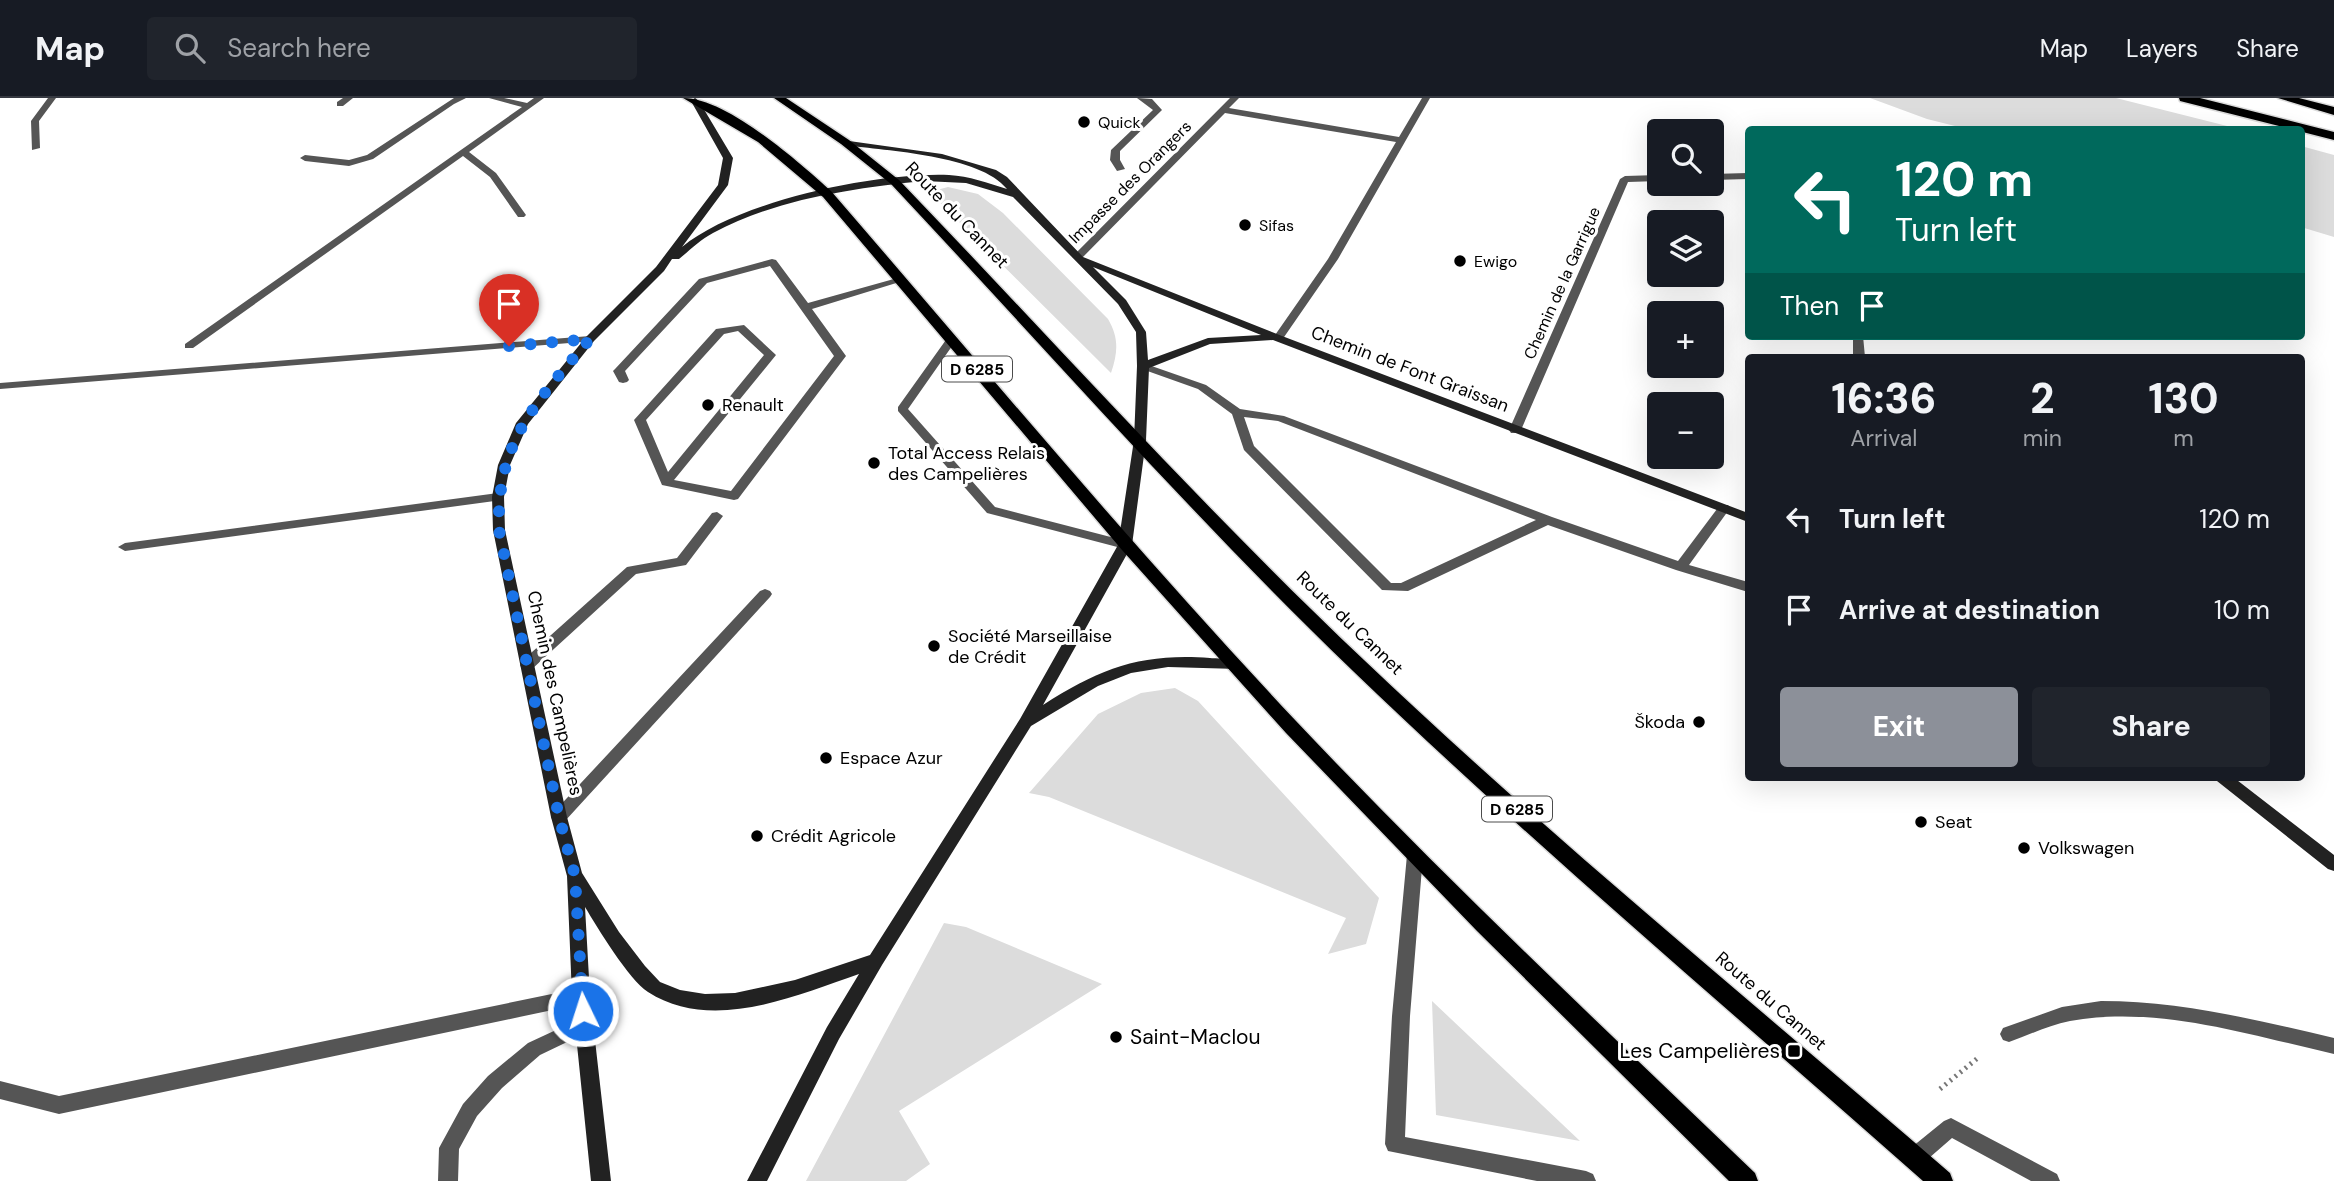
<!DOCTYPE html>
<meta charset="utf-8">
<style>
body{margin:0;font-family:"DM Sans",sans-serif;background:#20242c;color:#f1f3f6;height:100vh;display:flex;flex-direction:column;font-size:26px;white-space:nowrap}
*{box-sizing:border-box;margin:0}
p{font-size:23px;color:#9ea1a6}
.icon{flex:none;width:38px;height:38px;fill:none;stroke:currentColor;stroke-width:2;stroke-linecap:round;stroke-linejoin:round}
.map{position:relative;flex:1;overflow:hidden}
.side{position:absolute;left:1745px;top:256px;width:560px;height:427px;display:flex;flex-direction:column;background:#171b24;border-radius:7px;box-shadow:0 7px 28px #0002}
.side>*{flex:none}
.banner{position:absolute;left:1745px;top:28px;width:560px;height:214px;border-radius:7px;box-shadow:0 7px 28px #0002;background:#00695c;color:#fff;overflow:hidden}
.buttons{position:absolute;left:1647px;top:21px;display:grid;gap:14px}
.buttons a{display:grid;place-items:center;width:77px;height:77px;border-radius:7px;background:#171b24;box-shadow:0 7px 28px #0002;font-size:35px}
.pin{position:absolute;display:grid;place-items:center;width:60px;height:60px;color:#fff;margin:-72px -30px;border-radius:50% 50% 50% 0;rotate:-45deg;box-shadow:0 0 7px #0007}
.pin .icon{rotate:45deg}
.me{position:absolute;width:77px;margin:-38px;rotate:356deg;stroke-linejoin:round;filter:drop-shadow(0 0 5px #0008)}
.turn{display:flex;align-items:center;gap:24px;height:147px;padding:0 35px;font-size:32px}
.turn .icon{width:91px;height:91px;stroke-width:2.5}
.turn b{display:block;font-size:49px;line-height:60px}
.then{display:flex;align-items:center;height:66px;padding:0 35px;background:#0003;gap:14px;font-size:26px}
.eta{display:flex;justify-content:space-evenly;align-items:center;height:119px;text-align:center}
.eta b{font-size:42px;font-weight:800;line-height:49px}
.button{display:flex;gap:14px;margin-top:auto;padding:14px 35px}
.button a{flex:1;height:80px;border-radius:7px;background:#8c9099;color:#fff;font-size:28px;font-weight:800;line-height:80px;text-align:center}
.button a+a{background:#20242c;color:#f1f3f6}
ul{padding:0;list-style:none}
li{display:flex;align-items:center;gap:21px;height:91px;padding:0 35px}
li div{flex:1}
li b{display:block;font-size:26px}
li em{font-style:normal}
header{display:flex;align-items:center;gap:42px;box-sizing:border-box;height:98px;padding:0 35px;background:#171b24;border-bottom:2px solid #363941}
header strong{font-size:33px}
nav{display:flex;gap:38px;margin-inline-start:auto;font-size:24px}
.search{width:490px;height:63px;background:#20242c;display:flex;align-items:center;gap:18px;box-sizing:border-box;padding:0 24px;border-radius:7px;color:#9ea1a6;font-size:26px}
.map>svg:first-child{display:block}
.green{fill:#dcdcdc}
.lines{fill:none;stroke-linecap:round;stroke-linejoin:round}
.primary-casing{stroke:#dbdbdb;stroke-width:3}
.highway-casing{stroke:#dbdbdb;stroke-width:3}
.path{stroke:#777;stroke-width:5;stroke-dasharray:2 4.5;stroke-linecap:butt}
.lane{fill:#555;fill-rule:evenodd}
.street{fill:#555;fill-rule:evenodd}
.secondary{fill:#222;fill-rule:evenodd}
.primary{fill:#000;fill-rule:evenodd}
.highway{fill:#000;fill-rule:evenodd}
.route{stroke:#1a73e8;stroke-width:12;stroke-dasharray:0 21.6}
.poi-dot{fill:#000;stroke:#fff;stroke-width:2.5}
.labels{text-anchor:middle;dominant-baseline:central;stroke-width:6;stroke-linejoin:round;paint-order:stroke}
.far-poi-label{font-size:16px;fill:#000;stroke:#fff;text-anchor:start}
.far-street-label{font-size:16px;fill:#000;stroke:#fff}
.shield{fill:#fff;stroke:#4c4c4c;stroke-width:2}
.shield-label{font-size:16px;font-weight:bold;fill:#000}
.street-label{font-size:18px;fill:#000;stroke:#fff}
.poi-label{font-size:18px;fill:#000;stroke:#fff;text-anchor:start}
.near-poi-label{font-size:21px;fill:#000;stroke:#fff;text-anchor:start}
</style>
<header>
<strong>Map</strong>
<div class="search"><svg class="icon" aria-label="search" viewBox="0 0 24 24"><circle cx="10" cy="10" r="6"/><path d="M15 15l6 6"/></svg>Search here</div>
<nav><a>Map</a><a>Layers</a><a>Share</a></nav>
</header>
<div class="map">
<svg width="2334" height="1083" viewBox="0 0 2334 1083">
<rect width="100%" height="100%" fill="#fff"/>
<path class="green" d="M1870,0H2116L2239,31H1967L1927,21Z
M2301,48L2334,57V139L2301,129Z
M948,89L978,96L1003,115L1108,221C1119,240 1118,254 1111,275L929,94Z
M1175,590L1198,603L1379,800L1366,846L1328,856L1346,820L1049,699L1029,695L1098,616L1141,595Z
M944,825L966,829L1102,886L899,1013L930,1066L906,1083H806Z
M1432,903L1580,1043L1436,1017Z"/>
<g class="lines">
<defs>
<path id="primary" d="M683,0C727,0 799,64 831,93C985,271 1135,452 1296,623C1443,779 1600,926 1755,1075L1758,1083H1729L1477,833L1286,635L1122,452L823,99L758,44Z
M774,0H786L849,42L899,82C1053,242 1202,409 1364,562C1552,741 1754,905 1950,1075L1953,1083H1923C1732,914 1537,750 1353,573C1192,418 1044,249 891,86L841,46Z"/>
<path id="highway" d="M2179,0H2200L2334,34V42L2180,3Z
M2278,0H2299L2334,9V17Z"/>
</defs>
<use href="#primary" class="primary-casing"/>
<use href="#highway" class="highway-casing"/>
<path class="path" d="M1940,991L1979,959"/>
<path class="lane" d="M48,0H56L39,23L40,50L32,52L31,23Z
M343,0H353L343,8H337V4Z
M454,0H466L454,6L373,61L349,68L305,63L300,60L305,57L349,62L367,57Z
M489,0H504L527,5L534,0H544L469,54L496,75L526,117L524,119H518L490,79L463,58L193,250H185V246L522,9Z
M1137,0L1152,1L1162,12L1120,53V62L1125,71L1117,73L1110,62L1111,52L1153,12Z
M772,161L776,162L808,205L901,179L906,182L812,211L846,258L738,401L734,402L662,387L634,322L716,231L744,227L776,257L674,382L731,393L834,258L770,168L707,185L625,273L629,282L627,284L623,285L619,284L613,273L615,271L699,181ZM738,233L764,257L668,374L646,322L724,236Z
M590,238L594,239V243L0,291V285Z
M952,238L957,241L908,311L995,409L1130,444L1132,447L1130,450L1125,451L987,415L898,313V309L948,239Z
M1853,238H1863L1865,259H1853Z
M1143,265L1206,287L1240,311L1284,318L1552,419L1678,463L1720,407H1728L1730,410L1728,413L1689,467L1748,484V494L1676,472L1548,427L1408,493L1382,492L1244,352L1232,316L1198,291L1139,270V266ZM1244,319L1278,323L1536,422L1401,485H1391L1254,348Z
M498,395L502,396L504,399L502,402L125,453L118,449L125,445Z
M717,414L723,418L686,467L636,476L532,571H522L520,567L522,563L627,469L677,460L712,415Z
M765,491L770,493L772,496L770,499L565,723L559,725L553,723L551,719L553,715L760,493Z
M1415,750L1421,752L1423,757L1410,918L1405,1039L1586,1073L1593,1076L1596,1083H1537L1388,1053L1385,1046L1392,918L1407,757L1409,752Z
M581,890L587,892L590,898L587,904L581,906L59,1016L0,1001V983L59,998Z
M2101,903C2181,903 2257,922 2334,940V956C2249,937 2158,907 2070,923C2049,927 2029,937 2009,944L2003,942L2000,936L2003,930L2062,909Z
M1951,1020L2057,1076L2060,1083H2031L1952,1040L1921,1067L1914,1069L1907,1067L1904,1060L1907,1053L1944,1023Z"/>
<path class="street" d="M1230,0H1239L1229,10L1399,39L1422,0H1430L1338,161L1282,242L1278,243L1273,240L1328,161L1396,44L1225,15L1081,161L1072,159Z
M1748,75V81L1712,82V76Z
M1659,77V83L1628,84L1521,332L1519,335H1511L1509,332L1620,81L1625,78Z
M584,919L590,921L593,927L590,933L540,957L502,990L477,1018L459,1051L458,1083H438L439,1050L463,1006L488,978L528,945Z"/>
<path class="secondary" d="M695,0L699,3L733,60L728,87L682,149C737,103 877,74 949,77C969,78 988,85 1007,91C980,57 887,53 845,47L842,46V42L942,56L996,72L1007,79L1083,159L1282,238L1748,415V424L1273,242L1210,246L1149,270L1146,342L1132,447L1043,607C1101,570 1141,555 1210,560C1220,561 1234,559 1240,567L1238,571L1168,569L1131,575L1098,588L1031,628L882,867L839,941L767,1083H747L827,929L859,876C795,898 712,935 648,894C629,882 597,829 585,809L590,898L611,1083H591L572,898L567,778L551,719L493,432L492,399L498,367L516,325L586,239L656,169L718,87L723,60L691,3ZM924,83L966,85L1013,99L1118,206L1136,234L1137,268L1134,342L1118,447L1020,621L870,857L795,882L735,895L705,896L680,892L660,884L645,868L619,834L582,775L567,719L505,432L504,399L510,367L528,326L594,243L664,173L672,161H679C690,152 700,142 713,135C776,101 854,90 924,83ZM1093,169L1261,237L1208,240L1148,262L1146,234L1126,202Z
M2214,679H2233L2334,757V773L2328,771L2217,683Z"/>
<use href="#primary" class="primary"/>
<use href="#highway" class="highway"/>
</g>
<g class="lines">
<path class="route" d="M509,248L590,241C536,304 496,344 499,432L559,719L575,778L583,913"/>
</g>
<g class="poi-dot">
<circle cx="1084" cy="24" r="7"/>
<circle cx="1245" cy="127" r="7"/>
<circle cx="1460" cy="163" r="7"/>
<circle cx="708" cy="307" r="7"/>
<circle cx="874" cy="365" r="7"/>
<circle cx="934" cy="548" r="7"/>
<circle cx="1699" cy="624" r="7"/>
<circle cx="826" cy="660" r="7"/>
<circle cx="1921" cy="724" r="7"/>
<circle cx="757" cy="738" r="7"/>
<circle cx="2024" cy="750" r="7"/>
<circle cx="1116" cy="939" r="7"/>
<rect x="1787" y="946" width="14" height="14" rx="3.5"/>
</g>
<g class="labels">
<g class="far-poi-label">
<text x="1098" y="24">Quick</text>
<text x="1259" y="127">Sifas</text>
<text x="1474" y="163">Ewigo</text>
</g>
<g class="far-street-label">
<text transform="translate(1130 84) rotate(-45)">Impasse des Orangers</text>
<text transform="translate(1562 185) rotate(-66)">Chemin de la Garrigue</text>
</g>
<g class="shield">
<rect x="942" y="258.5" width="70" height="25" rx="5"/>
<rect x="1482" y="698.5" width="70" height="25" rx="5"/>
</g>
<g class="shield-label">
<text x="977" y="271">D 6285</text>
<text x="1517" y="711">D 6285</text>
</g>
<g class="street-label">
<text transform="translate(957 117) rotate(46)">Route du Cannet</text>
<text transform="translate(1410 271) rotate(21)">Chemin de Font Graissan</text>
<text transform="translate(1350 525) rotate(44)">Route du Cannet</text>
<text transform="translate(555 595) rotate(78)">Chemin des Campelières</text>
<text transform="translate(1771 903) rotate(41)">Route du Cannet</text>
</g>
<g class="poi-label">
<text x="722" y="307">Renault</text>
<text x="888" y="355">Total Access Relais<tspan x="888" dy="21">des Campelières</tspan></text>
<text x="948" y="538">Société Marseillaise<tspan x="948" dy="21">de Crédit</tspan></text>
<text x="1685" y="624" text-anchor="end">Škoda</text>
<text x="840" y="660">Espace Azur</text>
<text x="1935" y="724">Seat</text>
<text x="771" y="738">Crédit Agricole</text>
<text x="2038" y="750">Volkswagen</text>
</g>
<g class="near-poi-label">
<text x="1130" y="939">Saint-Maclou</text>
<text x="1780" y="953" text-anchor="end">Les Campelières</text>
</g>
</g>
</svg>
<div class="buttons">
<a><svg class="icon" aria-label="search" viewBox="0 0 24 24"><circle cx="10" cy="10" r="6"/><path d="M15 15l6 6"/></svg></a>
<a><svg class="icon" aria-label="layers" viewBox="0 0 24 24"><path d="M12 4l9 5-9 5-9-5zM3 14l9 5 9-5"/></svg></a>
<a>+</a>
<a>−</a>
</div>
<div class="pin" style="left:509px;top:248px;background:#d93025"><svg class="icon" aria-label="arrive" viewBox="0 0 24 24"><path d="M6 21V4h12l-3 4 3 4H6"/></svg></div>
<svg class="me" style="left:583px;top:913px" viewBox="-20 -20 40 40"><circle r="17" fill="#1a73e8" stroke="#fff" stroke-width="3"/><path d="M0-11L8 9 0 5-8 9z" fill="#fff"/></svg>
<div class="banner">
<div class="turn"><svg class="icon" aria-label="left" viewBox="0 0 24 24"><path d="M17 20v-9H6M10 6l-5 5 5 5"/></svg><div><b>120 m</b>Turn left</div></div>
<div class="then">Then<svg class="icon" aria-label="arrive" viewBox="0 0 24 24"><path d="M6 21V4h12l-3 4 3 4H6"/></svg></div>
</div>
<section class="side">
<div class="eta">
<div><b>16:36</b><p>Arrival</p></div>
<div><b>2</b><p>min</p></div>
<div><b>130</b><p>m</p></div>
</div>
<ul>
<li><svg class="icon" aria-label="left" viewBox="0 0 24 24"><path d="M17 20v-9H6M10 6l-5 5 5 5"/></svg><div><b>Turn left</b></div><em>120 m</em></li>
<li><svg class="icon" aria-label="arrive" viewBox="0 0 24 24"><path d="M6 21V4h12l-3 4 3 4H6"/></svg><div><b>Arrive at destination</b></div><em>10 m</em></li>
</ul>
<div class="button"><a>Exit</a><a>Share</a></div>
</section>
</div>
